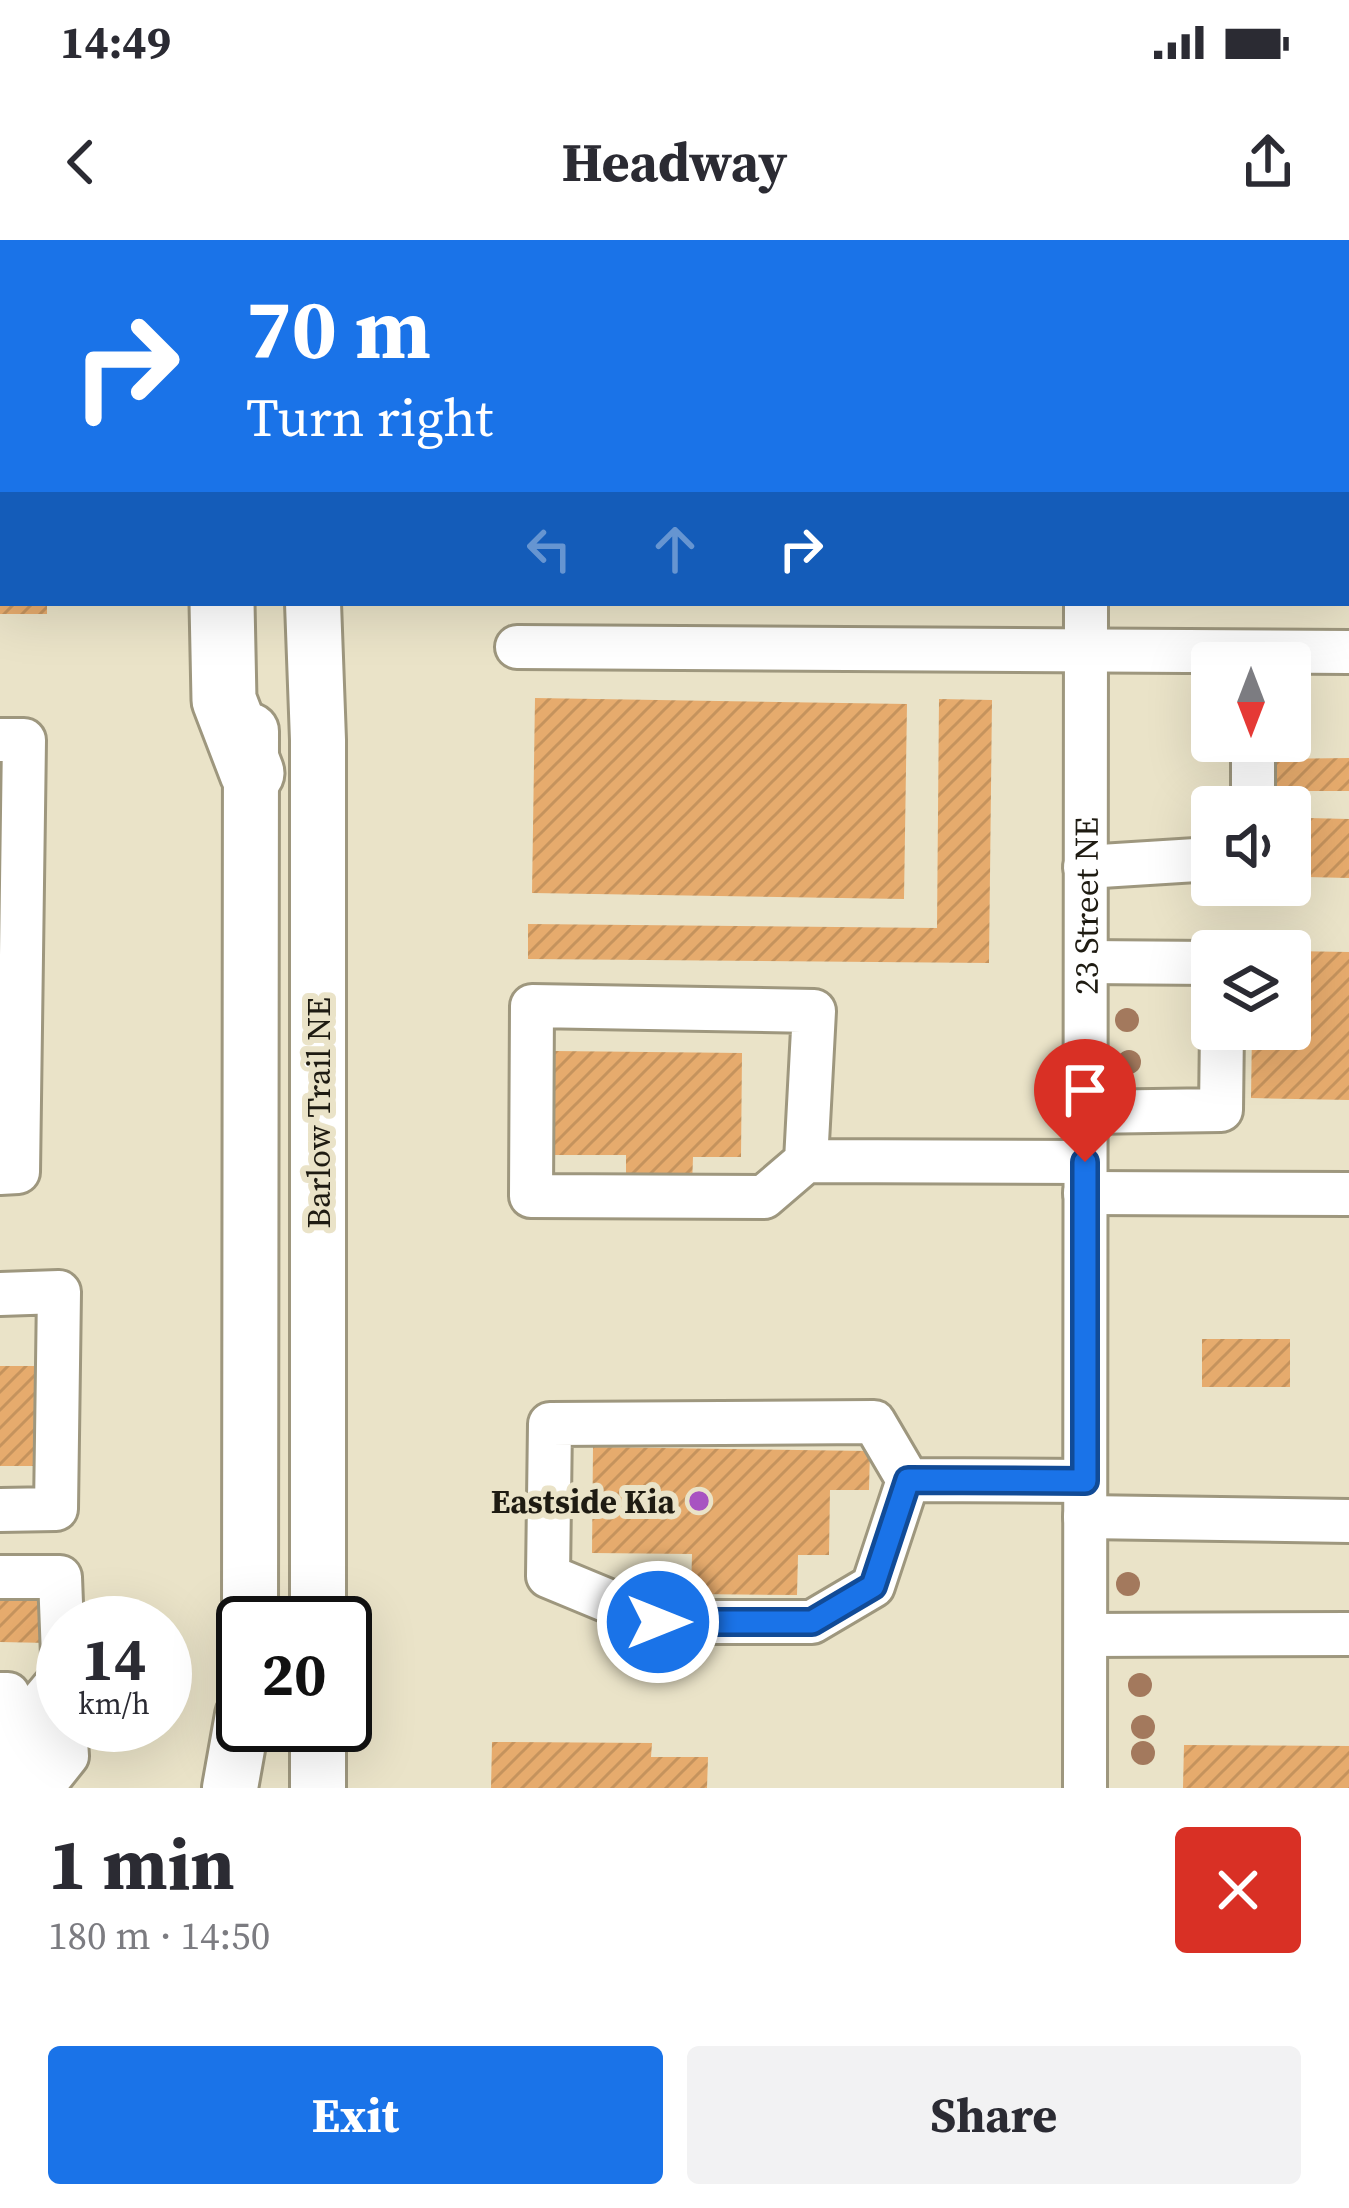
<!DOCTYPE html>
<meta charset="utf-8">
<style>
body{margin:0;font-family:"Source Serif 4",serif;background:#f2f2f3;color:#2b2b33;height:100vh;display:flex;flex-direction:column;font-size:45px;white-space:nowrap}
*{box-sizing:border-box;margin:0}
p{font-size:39px;color:#7c7c81}
.icon{flex:none;width:66px;height:66px;fill:none;stroke:currentColor;stroke-width:2;stroke-linecap:round;stroke-linejoin:round}
.map{position:relative;height:1548px;overflow:hidden}
.drawer{display:flex;flex-direction:column;background:#fff;flex:1}
.drawer>*{flex:none}
.top-card{position:absolute;left:0px;top:0px;width:1350px;height:366px;box-shadow:0 12px 48px #0002;background:#1a73e8;color:#fff;overflow:hidden}
.needle{width:78px;rotate:180deg}
.controls{position:absolute;left:1191px;top:402px;display:grid;gap:24px}
.controls a{display:grid;place-items:center;width:120px;height:120px;border-radius:12px;background:#fff;box-shadow:0 12px 48px #0002;font-size:60px}
.speed{position:absolute;left:36px;top:1356px;display:flex;gap:24px;font-size:60px;font-weight:700;text-align:center}
.speed>*{display:grid;place-content:center;width:156px;height:156px;border-radius:50%;background:#fff;box-shadow:0 12px 48px #0002;line-height:1}
.speed small{font-size:30px;font-weight:400}
.speed .limit{border:6px solid #111;border-radius:18px;background:#fff;color:#111}
.pin{position:absolute;display:grid;place-items:center;width:102px;height:102px;color:#fff;margin:-123px -51px;border-radius:50% 50% 50% 0;rotate:-45deg;box-shadow:0 0 12px #0007}
.pin .icon{rotate:45deg}
.me{position:absolute;width:132px;margin:-66px;rotate:90deg;stroke-linejoin:round;filter:drop-shadow(0 0 9px #0008)}
.turn{display:flex;align-items:center;gap:42px;height:252px;padding:0 48px;font-size:54px}
.turn .icon{width:156px;height:156px;stroke-width:2.5}
.turn b{display:block;font-size:84px;line-height:102px}
.lanes{display:flex;align-items:center;height:114px;padding:0 48px;background:#0003;justify-content:center;gap:60px;direction:ltr}
.lanes .off{opacity:.35}
.round{display:grid;place-items:center;flex:none;width:126px;height:126px;border-radius:12px;background:#f2f2f3}
.summary{display:flex;align-items:center;justify-content:space-between;height:204px;padding:0 48px}
h1{font-size:72px;font-weight:700;line-height:90px}
.cta{display:flex;gap:24px;margin-top:auto;padding:24px 48px}
.cta a{flex:1;height:138px;border-radius:12px;background:#1a73e8;color:#fff;font-size:48px;font-weight:700;line-height:138px;text-align:center}
.cta a+a{background:#f2f2f3;color:#2b2b33}
.status{display:flex;justify-content:space-between;align-items:center;height:84px;padding:0 60px;background:#fff;direction:ltr}
.status svg{height:33px;fill:currentColor}
header{display:flex;justify-content:space-between;align-items:center;height:156px;padding:0 48px;background:#fff;font-size:54px;font-weight:700}
.map>svg:first-child{display:block}
.building{fill:url(#building-hatch)}
.lines{fill:none;stroke-linecap:round;stroke-linejoin:round}
.minor-casing{stroke:#9e977e;stroke-width:48}
.major-casing{stroke:#9e977e;stroke-width:60}
.highway-casing{stroke:#9e977e;stroke-width:69}
.minor{stroke:#fff;stroke-width:42}
.major{stroke:#fff;stroke-width:54}
.highway{stroke:#fff;stroke-width:63}
.tree{fill:#a3795d}
.route-casing{stroke:#114b97;stroke-width:30}
.route{stroke:#1a73e8;stroke-width:21}
.poi-dot{fill:#a853c1;stroke:#eae3c8;stroke-width:4.5}
.labels{text-anchor:middle;dominant-baseline:central;stroke-width:12;stroke-linejoin:round;paint-order:stroke}
.street-label{font-size:33px;fill:#1e1b12;stroke:#eae3c8}
.poi-label{font-size:33px;font-weight:bold;fill:#1e1b12;stroke:#eae3c8;text-anchor:end}
</style>
<div class="status"><b>14:49</b><svg viewBox="0 0 49 12"><path d="M0 12V9h3v3zM5 12V6h3v6zM10 12V3h3v9zM15 12V0h3v12zM26 1h20v11H26zM47 4h2v5h-2z"/></svg></div>
<header><svg class="icon" aria-label="back" viewBox="0 0 24 24"><path d="M15 5l-7 7 7 7"/></svg>Headway<svg class="icon" aria-label="share" viewBox="0 0 24 24"><path d="M12 15V3M7 8l5-5 5 5M5 13v7h14v-7"/></svg></header>
<div class="map">
<svg width="1349" height="1548" viewBox="0 0 1349 1548">
<defs>
<pattern id="building-hatch" width="6" height="6" patternUnits="userSpaceOnUse" patternTransform="scale(3)"><rect width="6" height="6" fill="#e6ab6d"/><path d="M-1 1l2-2M0 6l6-6M5 7l2-2" fill="none" stroke="#c5935d"/></pattern>
</defs>
<rect width="100%" height="100%" fill="#eae3c8"/>
<path class="building" d="M0,363H47V374H0Z
M535,458L907,464L904,659L532,653Z
M939,459L992,460L989,723L528,719V684L937,688Z
M1349,518V551H1260V519Z
M1308,578L1349,579V638L1306,637Z
M1290,711L1349,712V860L1251,858L1252,789H1290Z
M555,811L742,813L741,917H693L692,947H626V915H554Z
M1202,1099H1290V1147H1202Z
M0,1126H36V1169H44V1197H36V1226H0Z
M593,1207L870,1211L869,1250H830L829,1315H798L797,1355L691,1354L692,1314L592,1313Z
M0,1343L37,1344L49,1403L0,1402Z
M492,1502L652,1503L651,1517H708L707,1548H491Z
M1184,1505L1349,1506V1548H1183Z"/>
<g class="lines">
<defs>
<g id="minor">
<path d="M1168,0L1176,3"/>
<path d="M1114,3L1115,0"/>
<path d="M517,407L1349,412"/>
<path d="M0,500H24L18,932L0,933"/>
<path d="M1253,501V567"/>
<path d="M1085,627L1212,619"/>
<path d="M1086,722L1212,723"/>
<path d="M1085,872L1221,870L1222,789"/>
<path d="M806,921L764,957L531,956L532,766L814,771L806,921L1085,922"/>
<path d="M1085,953L1349,954"/>
<path d="M0,1054L59,1052L56,1269L0,1270"/>
<path d="M908,1240L874,1182L550,1184L548,1336L659,1382H812L873,1346L908,1240L1085,1241"/>
<path d="M1085,1277L1349,1281"/>
<path d="M0,1337H60L63,1416"/>
<path d="M1086,1395L1349,1394"/>
<path d="M0,1454H8L10,1536H51L67,1516L65,1485"/>
<path d="M54,1521L46,1511L43,1460L63,1436"/>
<path id="s1" d="M1085,1548L1086,363"/>
</g>
<path id="major" d="M254,3V0
M316,3V0
M313,363L318,500V1383
M250,1383L251,491
M318,1485V1548
M230,1548L243,1475"/>
<path id="highway" d="M164,0L165,3
M392,3L393,0
M222,363L224,460L252,533"/>
</defs>
<use href="#minor" class="minor-casing"/>
<use href="#major" class="major-casing"/>
<use href="#highway" class="highway-casing"/>
<use href="#minor" class="minor"/>
<use href="#major" class="major"/>
<use href="#highway" class="highway"/>
</g>
<g class="tree">
<circle cx="1127" cy="780" r="12"/>
<circle cx="1129" cy="822" r="12"/>
<circle cx="1128" cy="1344" r="12"/>
<circle cx="1140" cy="1445" r="12"/>
<circle cx="1143" cy="1487" r="12"/>
<circle cx="1143" cy="1513" r="12"/>
</g>
<g class="lines">
<defs>
<path id="route" d="M658,1382H812L873,1346L908,1240L1085,1241V922"/>
</defs>
<use href="#route" class="route-casing"/>
<use href="#route" class="route"/>
</g>
<circle class="poi-dot" cx="699" cy="1261" r="12"/>
<g class="labels">
<g class="street-label">
<text stroke="none"><textPath href="#s1" startOffset="882">23 Street NE</textPath></text>
<text transform="translate(318 873) rotate(-90)">Barlow Trail NE</text>
</g>
<g class="poi-label">
<text x="675" y="1261">Eastside Kia</text>
</g>
</g>
</svg>
<div class="controls">
<a><svg class="needle" viewBox="-14 -14 28 28"><path d="M0-13l5 13h-10z" fill="#e53935"/><path d="M0 13l5-13h-10z" fill="#7c7c81"/></svg></a>
<a><svg class="icon" aria-label="sound" viewBox="0 0 24 24"><path d="M4 9h4l5-4v14l-5-4H4zM17 9q2 3 0 6"/></svg></a>
<a><svg class="icon" aria-label="layers" viewBox="0 0 24 24"><path d="M12 4l9 5-9 5-9-5zM3 14l9 5 9-5"/></svg></a>
</div>
<div class="speed"><div>14<small>km/h</small></div><div class="limit">20</div></div>
<div class="pin" style="left:1085px;top:922px;background:#d93025"><svg class="icon" aria-label="arrive" viewBox="0 0 24 24"><path d="M6 21V4h12l-3 4 3 4H6"/></svg></div>
<svg class="me" style="left:658px;top:1382px" viewBox="-20 -20 40 40"><circle r="17" fill="#1a73e8" stroke="#fff" stroke-width="3"/><path d="M0-11L8 9 0 5-8 9z" fill="#fff"/></svg>
<div class="top-card">
<div class="turn"><svg class="icon" aria-label="right" viewBox="0 0 24 24"><path d="M7 20v-9h11M14 6l5 5-5 5"/></svg><div><b>70 m</b>Turn right</div></div>
<div class="lanes"><svg class="icon off" aria-label="left" viewBox="0 0 24 24"><path d="M17 20v-9H6M10 6l-5 5 5 5"/></svg><svg class="icon off" aria-label="ahead" viewBox="0 0 24 24"><path d="M12 20V5M6 11l6-6 6 6"/></svg><svg class="icon" aria-label="right" viewBox="0 0 24 24"><path d="M7 20v-9h11M14 6l5 5-5 5"/></svg></div>
</div>
</div>
<section class="drawer">
<div class="summary"><div><h1>1 min</h1><p>180 m · 14:50</p></div><a class="round" style="background:#d93025;color:#fff"><svg class="icon" aria-label="close" viewBox="0 0 24 24"><path d="M6 6l12 12M18 6L6 18"/></svg></a></div>
<div class="cta"><a>Exit</a><a>Share</a></div>
</section>
